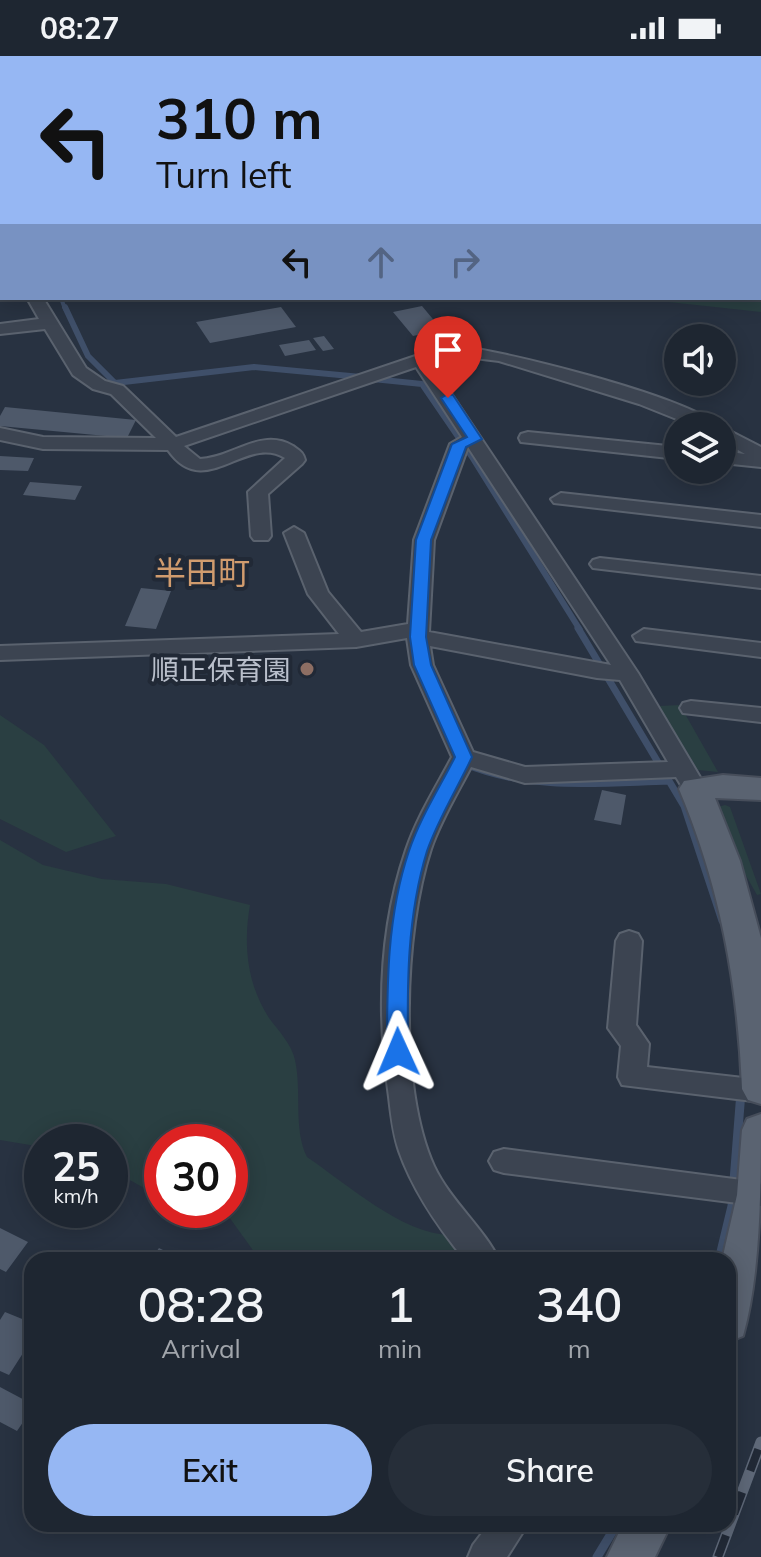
<!DOCTYPE html>
<meta charset="utf-8">
<style>
body{margin:0;font-family:Mulish,"Noto Sans JP",sans-serif;background:#262e39;color:#f1f3f6;height:100vh;display:flex;flex-direction:column;font-size:30px;white-space:nowrap}
*{box-sizing:border-box;margin:0}
p{font-size:26px;color:#a1a5ab}
.icon{flex:none;width:44px;height:44px;fill:none;stroke:currentColor;stroke-width:2;stroke-linecap:round;stroke-linejoin:round}
.map{position:relative;flex:1;overflow:hidden}
.panel{position:absolute;left:24px;top:1196px;width:712px;height:280px;display:flex;flex-direction:column;background:#1e2631;border-radius:24px;box-shadow:0 4px 20px #0003,0 0 0 2px #3c434d}
.panel>*{flex:none}
.hud{position:absolute;left:0px;top:0px;width:762px;height:244px;box-shadow:0 4px 20px #0003,0 0 0 2px #3c434d;background:#96b7f3;color:#111;overflow:hidden}
.fabs{position:absolute;left:664px;top:268px;display:grid;gap:16px}
.fabs a{display:grid;place-items:center;width:72px;height:72px;border-radius:50%;background:#1e2631;box-shadow:0 4px 20px #0003,0 0 0 2px #3c434d;font-size:40px}
.speed{position:absolute;left:24px;top:1068px;display:flex;gap:16px;font-size:40px;font-weight:700;text-align:center}
.speed>*{display:grid;place-content:center;width:104px;height:104px;border-radius:50%;background:#1e2631;box-shadow:0 4px 20px #0003,0 0 0 2px #3c434d;line-height:1}
.speed small{font-size:20px;font-weight:400}
.speed .limit{border:12px solid #d22;background:#fff;color:#111}
.pin{position:absolute;display:grid;place-items:center;width:68px;height:68px;color:#fff;margin:-82px -34px;border-radius:50% 50% 50% 0;rotate:-45deg;box-shadow:0 0 8px #0007}
.pin .icon{rotate:45deg}
.me{position:absolute;width:88px;margin:-44px;rotate:359deg;stroke-linejoin:round;filter:drop-shadow(0 0 6px #0008)}
.turn{display:flex;align-items:center;gap:28px;height:168px;padding:0 24px;font-size:36px}
.turn .icon{width:104px;height:104px;stroke-width:2.5}
.turn b{display:block;font-size:56px;line-height:68px}
.lanes{display:flex;align-items:center;height:76px;padding:0 24px;background:#0003;justify-content:center;gap:40px;direction:ltr}
.lanes .off{opacity:.35}
.eta{display:flex;justify-content:space-evenly;align-items:center;height:136px;text-align:center}
.eta b{font-size:48px;font-weight:600;line-height:56px}
.button{display:flex;gap:16px;margin-top:auto;padding:16px 24px}
.button a{flex:1;height:92px;border-radius:48px;background:#96b7f3;color:#111;font-size:32px;font-weight:600;line-height:92px;text-align:center}
.button a+a{background:#262e39;color:#f1f3f6}
.status{display:flex;justify-content:space-between;align-items:center;height:56px;padding:0 40px;background:#1e2631;direction:ltr}
.status svg{height:22px;fill:currentColor}
.map>svg:first-child{display:block}
.green{fill:#2a3f42}
.lines{fill:none;stroke-linecap:round;stroke-linejoin:round}
.stream-far3{stroke:#3f4f69;stroke-width:4}
.stream-far2{stroke:#3f4f69;stroke-width:6}
.stream-far1{stroke:#3f4f69;stroke-width:7}
.stream{stroke:#3f4f69;stroke-width:9}
.building{fill:#4e596a}
.minor-casing{stroke:#5a626e;stroke-width:4}
.major-casing{stroke:#464d5a;stroke-width:4}
.minor{fill:#3c4451;fill-rule:evenodd}
.major{fill:#5a6371;fill-rule:evenodd}
.rail-casing{stroke:#5e6878;stroke-width:11}
.rail{stroke:#212936;stroke-width:8;stroke-dasharray:23;stroke-linecap:butt}
.route{fill:#1a73e8;stroke:#114b97;stroke-width:2}
.education-dot{fill:#8d6e63;stroke:#212936;stroke-width:3}
.labels{text-anchor:middle;dominant-baseline:central;stroke-width:8;stroke-linejoin:round;paint-order:stroke}
.poi-label{font-size:28px;fill:#b9bfcb;stroke:#212936;text-anchor:end}
.quarter-label{font-size:32px;fill:#d19c6e;stroke:#212936}
</style>
<div class="status"><b>08:27</b><svg viewBox="0 0 49 12"><path d="M0 12V9h3v3zM5 12V6h3v6zM10 12V3h3v9zM15 12V0h3v12zM26 1h20v11H26zM47 4h2v5h-2z"/></svg></div>
<div class="map">
<svg width="761" height="1501" viewBox="0 0 761 1501">
<rect width="100%" height="100%" fill="#283241"/>
<path class="green" d="M704,0H761V256L631,242H760V2Z
M680,649L718,716L698,714L659,650Z
M0,659L44,689L116,780L66,796L0,763Z
M725,749L730,751L761,838L757,839L736,802L718,751Z
M0,784L43,809L102,823L166,828L250,849C243,889 247,928 269,962C278,974 292,989 295,1004C302,1035 293,1073 307,1101C347,1128 402,1178 450,1179L472,1204H260L224,1154H230V1086H162V1142L110,1113V1086H42V1091L0,1084Z"/>
<g class="lines">
<path class="stream-far3" d="M61,242L65,253"/>
<path class="stream-far2" d="M65,251L88,300L115,327L254,311L361,321
M373,323L422,328L472,401L580,574"/>
<path class="stream-far1" d="M578,572L684,750L722,865
M465,708C531,735 599,727 669,725"/>
<path class="stream" d="M719,1204L732,1150L741,1036
M597,1501L617,1468"/>
</g>
<path class="building" d="M422,250L442,274L413,280L393,256Z
M281,251L296,271L210,287L196,266Z
M324,280L334,293L323,295L313,282Z
M309,284L316,294L285,300L279,289Z
M5,351L136,364L127,382L0,370V360Z
M0,400L34,402L28,415L0,414Z
M30,426L82,430L75,444L23,439Z
M141,532L171,535L156,573L125,570Z
M602,734L626,739L621,769L594,764Z
M0,1172L28,1186L6,1216L0,1213Z
M159,1192L183,1204H150Z
M5,1256L32,1267V1283L9,1319L0,1315V1264Z
M0,1331L32,1348V1353L17,1375L0,1366Z"/>
<g class="lines">
<defs>
<path id="minor" d="M27,242H43L86,312L105,325L123,330L176,381L448,289C491,291 693,342 718,370H694L639,348L499,305L450,299L430,306L638,617L707,733L703,739H687L676,721L525,727L471,711C457,738 441,764 431,793C404,874 398,1031 434,1110C451,1146 484,1172 499,1204H465C438,1171 413,1135 399,1095C393,1078 391,1059 389,1041C377,959 379,873 406,794C417,761 436,731 452,701L411,609L407,582L356,591L0,604V590L339,578L308,538L284,477L294,471L304,477L328,536L361,576L408,568L414,484L450,388L462,381L416,311L184,390L200,403C232,402 261,371 293,390C300,395 303,396 305,404L302,408L268,438L271,480L268,484H254L251,480L248,436L285,402C246,377 205,447 168,394L43,393L0,384V372L43,381L156,382L111,338L93,333L73,319L45,273L0,278V268L39,263ZM468,391L611,609L429,576L434,484ZM430,590L597,622L620,624L668,706L525,711L473,696L433,609Z
M722,371L761,391V411L722,407V395L745,398L722,385Z
M528,376L678,391V403L521,386L519,382L521,378Z
M561,437L761,459V471L554,447L551,443Z
M600,502L761,520V532L593,512L590,508L593,504Z
M644,573L761,587V601L636,585L633,580Z
M691,645L761,652V666L683,657L680,652L683,647Z
M629,875L638,878L642,885L636,969L649,988L647,1011L761,1024V1046L622,1029L618,1021L621,990L608,972L616,885L620,878Z
M504,1093L757,1126L761,1128V1150L504,1117L494,1114L489,1105L494,1096Z
M489,1468H528L507,1501H468L473,1489Z"/>
<path id="major" d="M723,719L761,722V744L715,742L740,805L761,882V1048L748,1044L742,1033C738,928 720,830 679,733L684,725Z
M761,1058C761,1128 761,1216 743,1280L728,1286V1204H722L737,1139L742,1074L747,1063Z
M623,1468H671L655,1501H607Z"/>
</defs>
<use href="#minor" class="minor-casing"/>
<use href="#major" class="major-casing"/>
<use href="#minor" class="minor"/>
<use href="#major" class="major"/>
<defs>
<path id="rail" d="M718,1501L761,1386"/>
</defs>
<use href="#rail" class="rail-casing"/>
<use href="#rail" class="rail"/>
</g>
<path class="route" d="M448,338L453,339L482,383L466,391L431,484L426,581L431,609L472,701C458,731 438,763 427,795C407,860 407,928 408,996L405,1002L398,1004L390,1002L387,996C387,928 387,860 409,795C420,762 440,731 455,701L414,609L410,581L416,484L452,388L467,381L441,342Z"/>
<circle class="education-dot" cx="307" cy="613" r="8"/>
<g class="labels">
<g class="poi-label">
<text x="291" y="613">順正保育園</text>
</g>
<g class="quarter-label">
<text x="202" y="516">半田町</text>
</g>
</g>
</svg>
<div class="fabs">
<a><svg class="icon" aria-label="sound" viewBox="0 0 24 24"><path d="M4 9h4l5-4v14l-5-4H4zM17 9q2 3 0 6"/></svg></a>
<a><svg class="icon" aria-label="layers" viewBox="0 0 24 24"><path d="M12 4l9 5-9 5-9-5zM3 14l9 5 9-5"/></svg></a>
</div>
<div class="speed"><div>25<small>km/h</small></div><div class="limit">30</div></div>
<div class="pin" style="left:448px;top:342px;background:#d93025"><svg class="icon" aria-label="arrive" viewBox="0 0 24 24"><path d="M6 21V4h12l-3 4 3 4H6"/></svg></div>
<svg class="me" style="left:398px;top:996px" viewBox="-20 -20 40 40"><path d="M0-17L14 15 0 8-14 15z" fill="#1a73e8" stroke="#fff" stroke-width="4"/></svg>
<div class="hud">
<div class="turn"><svg class="icon" aria-label="left" viewBox="0 0 24 24"><path d="M17 20v-9H6M10 6l-5 5 5 5"/></svg><div><b>310 m</b>Turn left</div></div>
<div class="lanes"><svg class="icon" aria-label="left" viewBox="0 0 24 24"><path d="M17 20v-9H6M10 6l-5 5 5 5"/></svg><svg class="icon off" aria-label="ahead" viewBox="0 0 24 24"><path d="M12 20V5M6 11l6-6 6 6"/></svg><svg class="icon off" aria-label="right" viewBox="0 0 24 24"><path d="M7 20v-9h11M14 6l5 5-5 5"/></svg></div>
</div>
<section class="panel">
<div class="eta">
<div><b>08:28</b><p>Arrival</p></div>
<div><b>1</b><p>min</p></div>
<div><b>340</b><p>m</p></div>
</div>
<div class="button"><a>Exit</a><a>Share</a></div>
</section>
</div>
